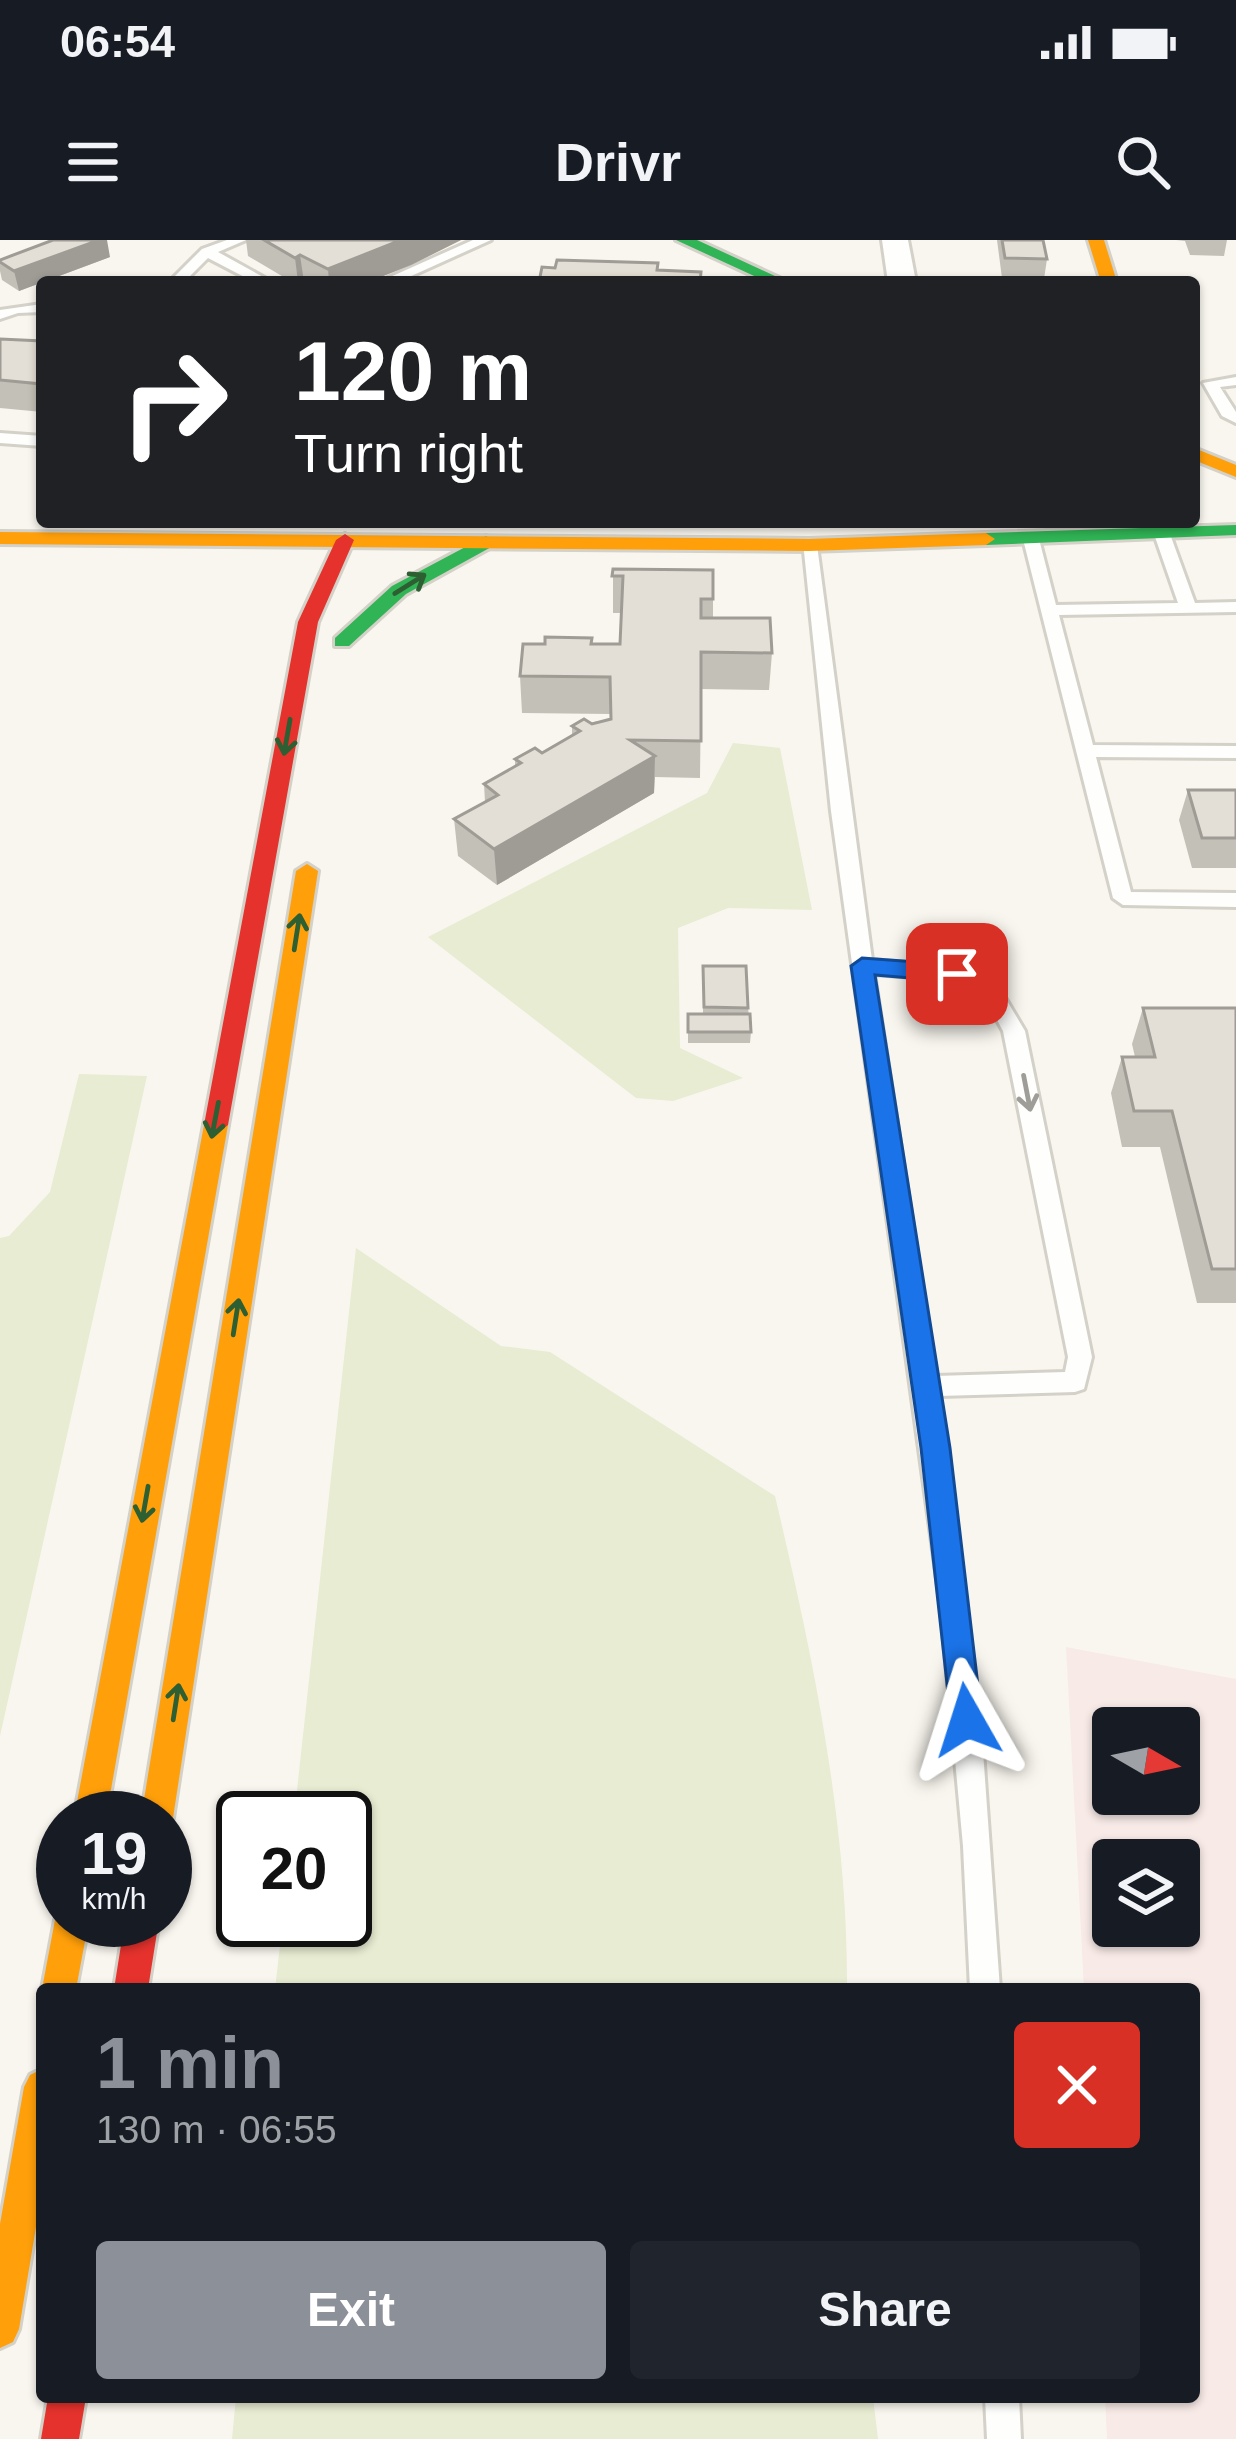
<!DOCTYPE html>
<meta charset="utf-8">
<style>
body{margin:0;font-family:Arial,sans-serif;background:#20242c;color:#f1f3f6;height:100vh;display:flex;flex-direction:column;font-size:45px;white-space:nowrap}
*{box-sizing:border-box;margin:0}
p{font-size:39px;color:#9ea1a6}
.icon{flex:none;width:66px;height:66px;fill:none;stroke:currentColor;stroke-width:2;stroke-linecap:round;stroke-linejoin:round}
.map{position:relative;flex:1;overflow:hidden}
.sheet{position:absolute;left:36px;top:1743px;width:1164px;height:420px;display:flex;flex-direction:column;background:#171b24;border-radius:12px;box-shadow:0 3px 9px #0004}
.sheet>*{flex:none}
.banner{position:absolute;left:36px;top:36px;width:1164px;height:252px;border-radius:12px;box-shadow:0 3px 9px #0004;background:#202124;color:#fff;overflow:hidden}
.needle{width:78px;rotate:99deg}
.buttons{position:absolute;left:1092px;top:1467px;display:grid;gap:24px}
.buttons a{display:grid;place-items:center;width:108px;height:108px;border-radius:12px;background:#171b24;box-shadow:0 3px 9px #0004;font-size:60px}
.speed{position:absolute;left:36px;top:1551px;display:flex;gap:24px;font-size:60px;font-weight:700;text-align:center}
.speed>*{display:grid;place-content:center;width:156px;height:156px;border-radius:50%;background:#171b24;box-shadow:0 3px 9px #0004;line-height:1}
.speed small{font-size:30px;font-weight:400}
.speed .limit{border:6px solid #111;border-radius:18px;background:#fff;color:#111}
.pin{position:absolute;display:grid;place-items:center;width:102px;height:102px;color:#fff;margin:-51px;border-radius:24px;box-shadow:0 6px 18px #0006}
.me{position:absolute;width:132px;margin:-66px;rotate:354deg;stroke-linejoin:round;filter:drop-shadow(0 0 9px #0008)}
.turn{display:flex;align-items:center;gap:42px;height:252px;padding:0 60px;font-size:54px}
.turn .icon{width:156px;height:156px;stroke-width:2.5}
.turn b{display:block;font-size:84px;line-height:102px}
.round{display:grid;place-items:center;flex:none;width:126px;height:126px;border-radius:12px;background:#20242c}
.summary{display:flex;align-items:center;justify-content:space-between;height:204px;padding:0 60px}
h1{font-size:72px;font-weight:800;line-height:90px;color:#8c9099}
.button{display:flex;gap:24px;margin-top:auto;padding:24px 60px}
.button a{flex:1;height:138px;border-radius:12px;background:#8c9099;color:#fff;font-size:48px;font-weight:800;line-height:138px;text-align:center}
.button a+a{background:#20242c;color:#f1f3f6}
.status{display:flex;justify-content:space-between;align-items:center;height:84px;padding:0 60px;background:#171b24;direction:ltr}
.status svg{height:33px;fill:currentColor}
header{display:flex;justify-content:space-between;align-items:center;height:156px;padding:0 60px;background:#171b24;font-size:54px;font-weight:800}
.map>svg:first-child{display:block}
.commercial{fill:#f8eae7;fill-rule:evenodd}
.green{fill:#e8ecd2}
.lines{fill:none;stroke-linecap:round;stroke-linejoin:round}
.lane-casing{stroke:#d4d1c8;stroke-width:6}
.street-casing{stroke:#d4d1c8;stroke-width:6}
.fast-casing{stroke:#d4d1c8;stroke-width:6}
.slow-casing{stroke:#d4d1c8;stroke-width:6}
.jam-casing{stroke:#d4d1c8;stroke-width:6}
.lane{fill:#fefefd;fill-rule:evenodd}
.street{fill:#fefefd;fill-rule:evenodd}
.fast{fill:#30b455;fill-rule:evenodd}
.slow{fill:#ff9f0a;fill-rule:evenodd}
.jam{fill:#e5322d;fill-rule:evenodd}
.wall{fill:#c3c0b8}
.shaded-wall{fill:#9f9c96}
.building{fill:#e3dfd6;stroke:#9f9c96;stroke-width:3}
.oneway{stroke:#2d5f32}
.oneway2{stroke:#9f9d97}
.route{fill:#1a73e8;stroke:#114b97;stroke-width:3}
</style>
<div class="status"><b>06:54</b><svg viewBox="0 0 49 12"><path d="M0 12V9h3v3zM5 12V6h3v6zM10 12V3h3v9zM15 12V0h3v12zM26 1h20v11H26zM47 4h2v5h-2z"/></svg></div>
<header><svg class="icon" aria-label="menu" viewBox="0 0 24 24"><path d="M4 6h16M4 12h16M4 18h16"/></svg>Drivr<svg class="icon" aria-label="search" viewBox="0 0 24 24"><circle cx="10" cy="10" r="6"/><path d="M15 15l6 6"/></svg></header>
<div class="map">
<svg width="1236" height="2199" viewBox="0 0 1236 2199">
<rect width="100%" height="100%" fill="#f9f6ef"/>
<path class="commercial" d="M1066,1407L1236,1439V2199H1107L1105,2157H1194V1749H1084ZM1113,1488H1179V1554H1113ZM1113,1620H1179V1686H1113Z"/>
<path class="green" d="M733,503L780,508L812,670L728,668L678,688L680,808L743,838L673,861L636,858L428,697L707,553Z
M79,834L147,836L0,1496V998L9,996L50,952Z
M356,1008L501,1106L550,1112L775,1256C813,1417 848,1583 847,1749H275L283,1680H345V1578H294Z
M236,2157H873L878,2199H232Z"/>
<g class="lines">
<defs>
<path id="lane" d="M227,0H246L218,12L272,42H254L208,18L184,42H169L202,9Z
M473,0H491L398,42H379Z
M42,64V72L18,73L0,79V70Z
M1236,137V145L1220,147L1236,172V183L1222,176L1203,143Z
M0,193L42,196V206L0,203Z
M1162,289L1170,294L1195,363L1236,362V372L1059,375L1093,505L1236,506V518L1096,517L1131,652L1236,653V667L1123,665L1113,658L1023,299L1031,294L1039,299L1056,365L1178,363L1154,294Z
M803,302L817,305L872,720L964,728L997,744L1025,791L1092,1117L1084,1149L1075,1152L939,1156L983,1511L1000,1749H970L963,1606L941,1368L831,571ZM874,734L953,740L983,754L1003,791L1068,1117L1065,1132L936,1136Z
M985,2157H1019L1021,2199H987Z"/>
<path id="street" d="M882,0H908L916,42H888Z"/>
<path id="fast" d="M676,0H697L788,42H767Z
M1236,285V295L986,305L977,299L986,293Z
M486,296L495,302L493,306L406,354L349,406H335V398L392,346Z"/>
<path id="slow" d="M1088,0H1104L1117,42H1101Z
M1194,208L1236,225V237L1194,220Z
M0,292L809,299L986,293L995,299L986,305L809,311L0,304Z
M307,624L318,631L173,1578L165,1590V1578H141L296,631Z
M216,876L228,885L106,1578H74L204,885Z
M63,1667V1680H89L76,1749H42L55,1680Z
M42,1829V1951L19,2089L13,2102L0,2108V1984L24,1847L30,1835Z"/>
<path id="jam" d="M345,294L354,300L318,382L228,885L216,894L204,885L298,382L336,300Z
M125,1680H159L148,1749H114Z
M48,2157H86L79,2199H41Z"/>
</defs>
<use href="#lane" class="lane-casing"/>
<use href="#street" class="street-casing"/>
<use href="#fast" class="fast-casing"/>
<use href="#slow" class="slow-casing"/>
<use href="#jam" class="jam-casing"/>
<use href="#lane" class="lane"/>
<use href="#street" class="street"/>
<use href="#fast" class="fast"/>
<use href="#slow" class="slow"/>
<use href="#jam" class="jam"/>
</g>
<path class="wall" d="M246,0H461L411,25L368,42H292L248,16Z
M997,0H1043L1047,19L1044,39L1002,38Z
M1176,0H1227L1224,16L1190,15L1185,1Z
M110,17L19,51L2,40L0,31V20Z
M0,99L42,101V172L0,168Z
M613,329L713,359V378L772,413L769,450L701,449L700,538L655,537L654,553L497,645L458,616L454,579L485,562L484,544L515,526V519L542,513L572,496V486L610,479V474L522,473L520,436L545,404H620L622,373H613Z
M1188,550H1236V628H1192L1179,580Z
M703,726L748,768L751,792L750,803H688V774H703Z
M1143,768H1236V1063H1197L1160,907H1122L1111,853L1122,817H1135L1132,804Z"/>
<path class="shaded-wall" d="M99,0H107L110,17L19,51L14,31Z
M401,0H461L411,25L368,42H329L328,29Z
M300,15L304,42H298L295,18Z
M655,516L654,553L497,645L494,609Z"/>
<path class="building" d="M53,0H99L14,31L0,22V20Z
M264,0H401L328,29L300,15L295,18Z
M1002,0H1043L1047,19L1005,18Z
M557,20L658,23L657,30L701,32L700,42H539L542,27L555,28Z
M0,99L42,101V144L0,140Z
M613,329L713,330V359H701V378H770L772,413L701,412V501L630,500L655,516L494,609L454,579L498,555L484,544L521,523L515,519L535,508L542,513L580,491L572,486L584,479L592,484L611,479L610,437L520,436L523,404H545V397L592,398L591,404H620L623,336H612Z
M1188,550H1236V598H1202Z
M703,726H746L748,768L704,767Z
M1143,768H1236V1029H1212L1172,871H1134L1122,817H1155Z
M688,774H750L751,792H688Z"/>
<defs><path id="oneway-shaft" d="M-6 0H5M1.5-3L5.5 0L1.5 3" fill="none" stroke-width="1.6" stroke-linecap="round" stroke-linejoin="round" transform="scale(3)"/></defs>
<g class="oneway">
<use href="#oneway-shaft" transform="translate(410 344) rotate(-32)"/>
<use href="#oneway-shaft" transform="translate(287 497) rotate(100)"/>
<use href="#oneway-shaft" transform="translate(297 692) rotate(-81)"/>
<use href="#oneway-shaft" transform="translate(215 880) rotate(101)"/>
<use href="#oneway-shaft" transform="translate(236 1077) rotate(-81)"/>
<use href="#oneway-shaft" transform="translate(145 1264) rotate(100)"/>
<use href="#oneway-shaft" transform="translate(176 1462) rotate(-81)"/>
</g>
<use class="oneway2" href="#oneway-shaft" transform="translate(1027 853) rotate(79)"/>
<path class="route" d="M862,718L957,725L969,734L957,742L875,735L950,1208L982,1480L978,1491L967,1495L955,1491L951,1480L921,1208L851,726Z"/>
</svg>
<div class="buttons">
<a><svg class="needle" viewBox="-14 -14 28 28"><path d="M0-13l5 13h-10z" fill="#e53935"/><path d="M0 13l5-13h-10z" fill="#9ea1a6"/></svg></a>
<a><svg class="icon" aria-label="layers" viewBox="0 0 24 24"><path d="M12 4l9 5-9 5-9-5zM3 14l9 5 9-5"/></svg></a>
</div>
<div class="speed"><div>19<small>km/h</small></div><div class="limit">20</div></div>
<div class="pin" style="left:957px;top:734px;background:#d93025"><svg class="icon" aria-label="arrive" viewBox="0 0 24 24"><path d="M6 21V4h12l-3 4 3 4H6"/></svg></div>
<svg class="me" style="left:967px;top:1480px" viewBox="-20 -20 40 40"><path d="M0-17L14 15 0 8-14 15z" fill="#1a73e8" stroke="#fff" stroke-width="4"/></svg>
<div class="banner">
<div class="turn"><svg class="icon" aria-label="right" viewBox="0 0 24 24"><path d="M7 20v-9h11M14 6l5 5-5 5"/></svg><div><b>120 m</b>Turn right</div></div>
</div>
<section class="sheet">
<div class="summary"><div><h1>1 min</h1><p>130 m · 06:55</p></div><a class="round" style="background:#d93025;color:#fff"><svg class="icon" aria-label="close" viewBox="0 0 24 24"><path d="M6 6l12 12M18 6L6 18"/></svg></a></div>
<div class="button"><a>Exit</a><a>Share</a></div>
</section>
</div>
